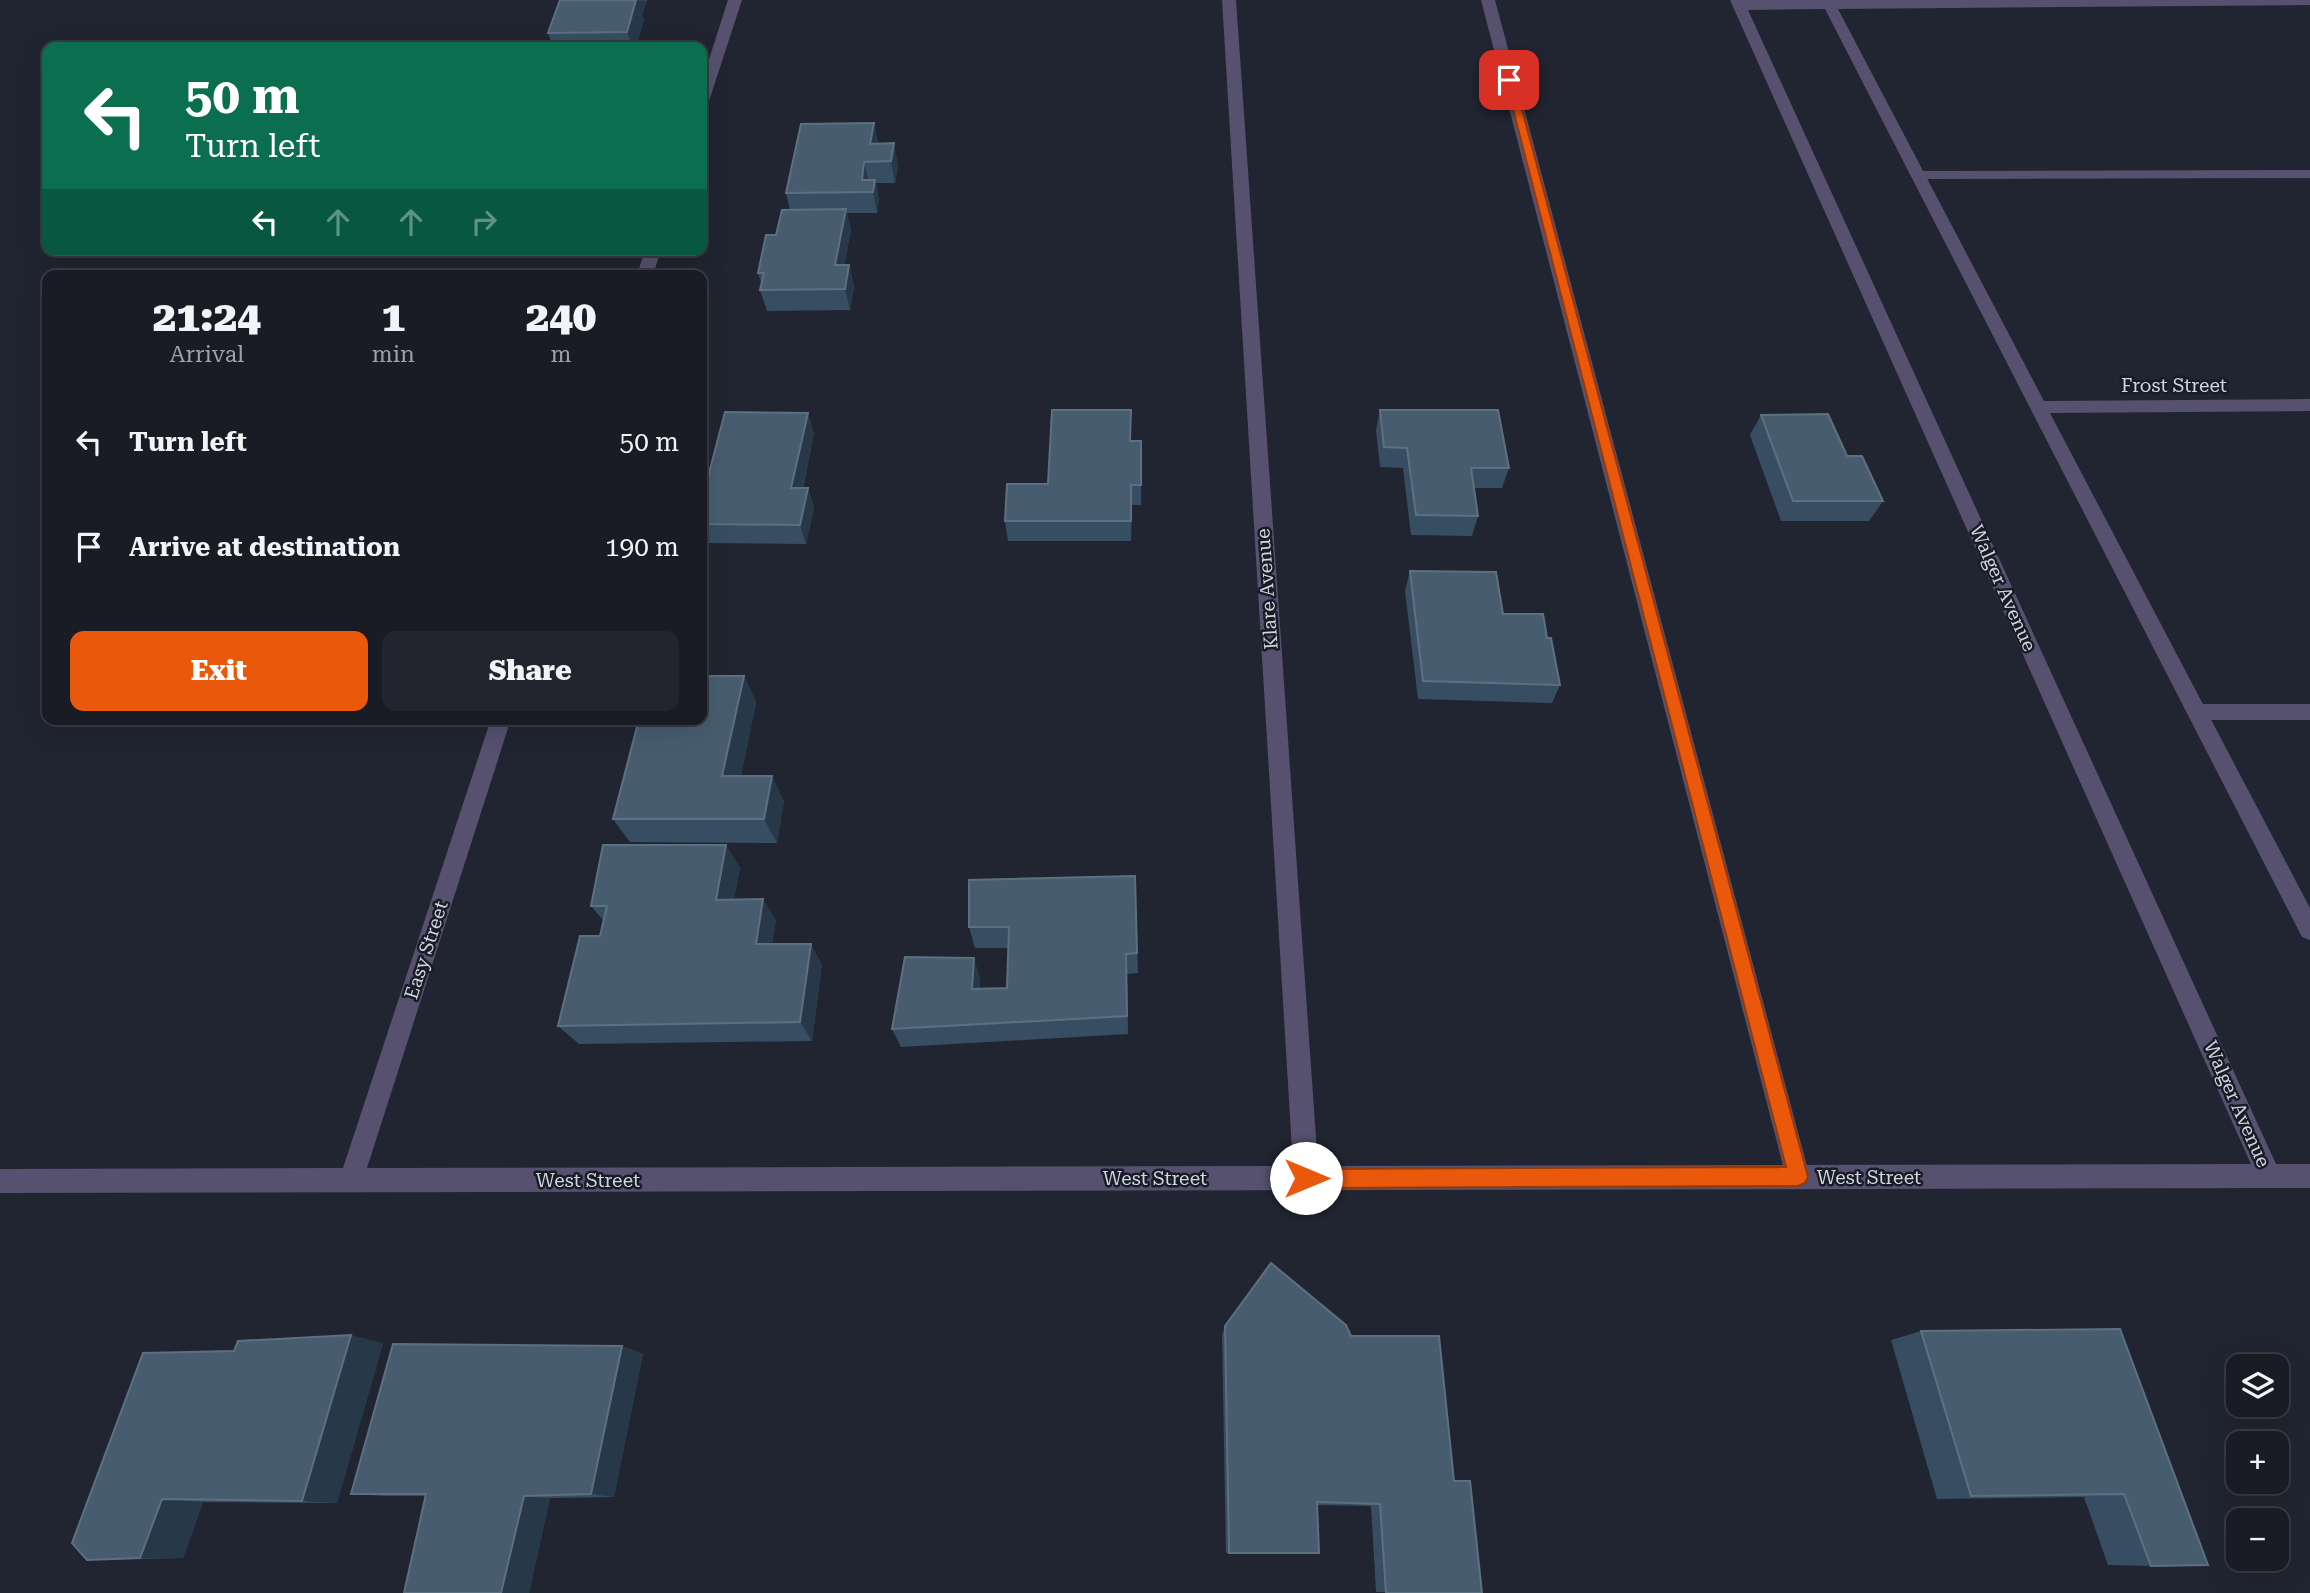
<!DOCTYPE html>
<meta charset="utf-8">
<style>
body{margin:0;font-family:"Roboto Serif",serif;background:#22252d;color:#f1f3f6;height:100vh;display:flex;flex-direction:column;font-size:26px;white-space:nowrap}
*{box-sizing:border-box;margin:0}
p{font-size:23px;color:#9fa1a7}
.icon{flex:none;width:38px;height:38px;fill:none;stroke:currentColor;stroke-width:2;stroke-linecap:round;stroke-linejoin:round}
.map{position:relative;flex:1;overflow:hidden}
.side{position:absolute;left:42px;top:270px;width:665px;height:455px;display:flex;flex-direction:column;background:#191c25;border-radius:14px;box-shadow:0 7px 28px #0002,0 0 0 2px #373a42}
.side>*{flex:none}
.top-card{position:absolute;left:42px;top:42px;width:665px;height:214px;border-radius:14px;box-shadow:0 7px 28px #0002,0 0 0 2px #373a42;background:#0b6e4f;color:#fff;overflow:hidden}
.fabs{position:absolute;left:2226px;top:1354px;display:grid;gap:14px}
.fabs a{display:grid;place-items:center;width:63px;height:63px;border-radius:14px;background:#191c25;box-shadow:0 7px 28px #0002,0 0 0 2px #373a42;font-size:35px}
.pin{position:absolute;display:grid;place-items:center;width:60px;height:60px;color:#fff;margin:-30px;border-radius:14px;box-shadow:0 4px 10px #0006}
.me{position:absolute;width:77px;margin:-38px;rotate:90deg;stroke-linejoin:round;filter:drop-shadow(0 0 5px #0008)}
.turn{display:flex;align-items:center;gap:24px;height:147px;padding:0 28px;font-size:32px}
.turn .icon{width:91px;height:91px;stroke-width:2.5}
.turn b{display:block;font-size:49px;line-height:60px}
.lanes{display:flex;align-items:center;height:66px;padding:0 28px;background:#0003;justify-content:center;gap:35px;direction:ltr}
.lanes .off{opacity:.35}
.eta{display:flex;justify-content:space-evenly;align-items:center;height:119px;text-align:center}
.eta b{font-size:42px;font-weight:800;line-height:49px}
.primary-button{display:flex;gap:14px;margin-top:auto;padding:14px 28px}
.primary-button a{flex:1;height:80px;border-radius:14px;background:#ea580c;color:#fff;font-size:28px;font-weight:800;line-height:80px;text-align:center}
.primary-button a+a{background:#22252d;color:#f1f3f6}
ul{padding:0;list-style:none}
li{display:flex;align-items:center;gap:21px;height:105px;padding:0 28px}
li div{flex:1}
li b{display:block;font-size:26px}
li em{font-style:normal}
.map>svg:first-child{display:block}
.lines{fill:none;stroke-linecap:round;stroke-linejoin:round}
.lane{fill:#55516f;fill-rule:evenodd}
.street{fill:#55516f;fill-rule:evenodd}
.wall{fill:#374e62}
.shaded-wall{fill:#273849}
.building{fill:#475d6f;stroke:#5d7081;stroke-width:2}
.route{fill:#ea580c;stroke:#983908;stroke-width:2}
.labels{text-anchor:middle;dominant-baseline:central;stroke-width:5;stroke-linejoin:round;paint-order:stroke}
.street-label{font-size:19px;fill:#d2d5dd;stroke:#181c27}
</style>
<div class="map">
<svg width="2310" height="1593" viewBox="0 0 2310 1593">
<rect width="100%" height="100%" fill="#212531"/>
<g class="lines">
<path class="lane" d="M1481,0H1495L1810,1177L1807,1186L1798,1189L1789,1186L1786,1177Z
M2310,170V178L1918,179L1911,175L1918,171Z
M2197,704H2310V720H2197L2190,718L2187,712L2190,706Z"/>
<path class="street" d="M728,0H742L709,101L702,105V81Z
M1222,0H1236L1318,1166L2251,1164L1730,0H2310V5L1838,9L2044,401L2310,399V411L2050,413L2310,908V940L2302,937L1825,9L1748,10L2276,1164H2310V1188L0,1193V1169L343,1168L491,719H511L367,1168L1293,1166Z
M645,250H661L653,275H637Z"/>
</g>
<path class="wall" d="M560,0H647L642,15L644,19L636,47H553L548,33Z
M874,123L878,144L898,165L895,183H876L879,201L877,213H847L851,230L844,265H849L854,286L850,310L767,311L760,290L762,285L758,273L790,210L786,193Z
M1380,410L1509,468L1502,488H1474L1478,516L1472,536L1411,535L1403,468L1380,467L1376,430Z
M1761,415L1847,456L1883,501L1869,521H1781L1750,435Z
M814,433L803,488H808L814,508L806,544L704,543L702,538V500Z
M1131,441H1141V505H1132L1131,541H1008L1005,521Z
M1410,571L1503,614L1547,638L1560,685L1552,703L1418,699L1405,591Z
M744,676L756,702L741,776L784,801L777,843L630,842L613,819Z
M740,867L734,899L776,920L772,944L822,964L812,1041L579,1044L558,1026L600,936L603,920L591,906Z
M1135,876L1138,973L1127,974L1128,1034L901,1047L892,1029L980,978V989L1007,988L1009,948H975L969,927Z
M1225,1326L1351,1336L1454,1481L1482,1593L1376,1592L1371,1506L1317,1505L1319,1553H1226L1222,1335Z
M2120,1329L2151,1566L2108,1565L2084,1497L1937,1499L1891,1340L1921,1331Z
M383,1343L337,1503L203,1502L183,1558L87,1560L234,1351Z
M622,1346L643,1354L614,1497L550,1498L529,1593H404L426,1496H385L351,1494Z"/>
<path class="shaded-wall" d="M634,0L647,1L642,15L644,19L636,47H632L627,32Z
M874,123L878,144H870Z
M894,143L898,165L895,183L891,161Z
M864,162L869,183L862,180Z
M875,180L879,201L877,213L873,192Z
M846,209L851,230L841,286L835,265Z
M849,265L854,286L850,310L845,289Z
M808,413L814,433L798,508L791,488Z
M808,488L814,508L806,544L800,525Z
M744,676L756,702L736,801L722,776Z
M772,776L784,801L777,843L764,819Z
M726,845L740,867L730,921L716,900Z
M763,899L776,920L769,964L756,944Z
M811,944L822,964L812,1041L800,1022Z
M974,958L980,978L979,1008L972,989Z
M351,1335L383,1343L337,1503L302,1501Z
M622,1346L643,1354L614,1497L591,1494Z
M524,1496L550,1498L529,1593H501Z
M162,1499L203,1502L183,1558H140Z"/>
<path class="building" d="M560,0H636L627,32L548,33Z
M874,123L870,144L894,143L891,161L864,162L862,180H875L873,192L786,193L801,124Z
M846,209L835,265H849L845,289L760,290L764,273H758L766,235H776L782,210Z
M1052,410H1131L1130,441H1141V485H1131V521H1005L1007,484H1048Z
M1380,410H1498L1509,468H1471L1478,516L1416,515L1407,448L1384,447Z
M725,412L808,413L791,488H808L800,525L702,524V500Z
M1828,414L1847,456H1862L1883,501H1793L1761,415Z
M1410,571L1496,572L1503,614H1543L1547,638H1551L1560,685L1423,681Z
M702,676H744L722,776H772L764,819H613L639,719H702Z
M603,845H726L716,900L763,899L756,944H811L800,1022L558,1026L580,936H600L607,906H591Z
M1135,876L1137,953L1126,954L1127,1016L892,1029L905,957L974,958L972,989L1007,988L1009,927H969V880Z
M1271,1263L1346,1325L1351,1336H1439L1454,1481H1470L1482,1593H1386L1380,1504L1317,1502L1319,1553H1229L1225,1326Z
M2120,1329L2208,1565L2151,1566L2124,1494L1971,1496L1921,1331Z
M351,1335L302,1501L162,1499L140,1558L87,1560L72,1543L143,1353L234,1351L238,1341Z
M393,1344L622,1346L591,1494L524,1496L501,1593H404L426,1494H351Z"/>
<path class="route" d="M1505,78L1514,80L1808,1177L1805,1183L1798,1186L1306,1188L1300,1185L1297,1178L1300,1171L1306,1169L1786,1167Z"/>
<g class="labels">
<g class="street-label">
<text x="2174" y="385">Frost Street</text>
<text transform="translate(2003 588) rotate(66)">Walger Avenue</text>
<text transform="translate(1267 589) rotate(-94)">Klare Avenue</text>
<text transform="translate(426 950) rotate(-72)">Easy Street</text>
<text transform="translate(2237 1104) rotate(66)">Walger Avenue</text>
<text x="1869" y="1177">West Street</text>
<text x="1155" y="1178">West Street</text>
<text x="588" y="1180">West Street</text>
</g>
</g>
</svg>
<div class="fabs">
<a><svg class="icon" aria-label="layers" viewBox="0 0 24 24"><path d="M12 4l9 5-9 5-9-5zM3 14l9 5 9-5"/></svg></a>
<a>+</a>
<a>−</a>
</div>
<div class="pin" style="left:1509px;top:80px;background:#d93025"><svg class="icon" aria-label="arrive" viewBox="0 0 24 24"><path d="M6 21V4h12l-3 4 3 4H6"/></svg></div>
<svg class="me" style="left:1306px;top:1178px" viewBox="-20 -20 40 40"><circle r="19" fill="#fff"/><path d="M0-13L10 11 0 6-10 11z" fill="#ea580c"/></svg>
<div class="top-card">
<div class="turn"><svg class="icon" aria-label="left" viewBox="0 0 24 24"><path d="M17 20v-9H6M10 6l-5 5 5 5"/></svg><div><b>50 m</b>Turn left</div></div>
<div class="lanes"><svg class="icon" aria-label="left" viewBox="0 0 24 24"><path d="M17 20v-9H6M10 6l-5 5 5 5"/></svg><svg class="icon off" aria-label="ahead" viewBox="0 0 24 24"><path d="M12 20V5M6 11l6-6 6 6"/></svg><svg class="icon off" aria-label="ahead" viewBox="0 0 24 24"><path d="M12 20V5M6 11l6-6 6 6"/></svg><svg class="icon off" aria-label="right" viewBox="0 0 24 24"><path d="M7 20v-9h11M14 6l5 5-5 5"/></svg></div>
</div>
<section class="side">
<div class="eta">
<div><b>21:24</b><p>Arrival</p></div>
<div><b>1</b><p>min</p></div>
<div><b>240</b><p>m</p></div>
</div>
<ul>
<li><svg class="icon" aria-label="left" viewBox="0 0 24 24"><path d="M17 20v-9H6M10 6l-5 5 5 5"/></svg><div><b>Turn left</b></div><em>50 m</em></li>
<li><svg class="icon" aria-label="arrive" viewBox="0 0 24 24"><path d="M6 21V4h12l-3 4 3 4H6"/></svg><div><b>Arrive at destination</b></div><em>190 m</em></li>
</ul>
<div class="primary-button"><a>Exit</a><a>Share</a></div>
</section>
</div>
